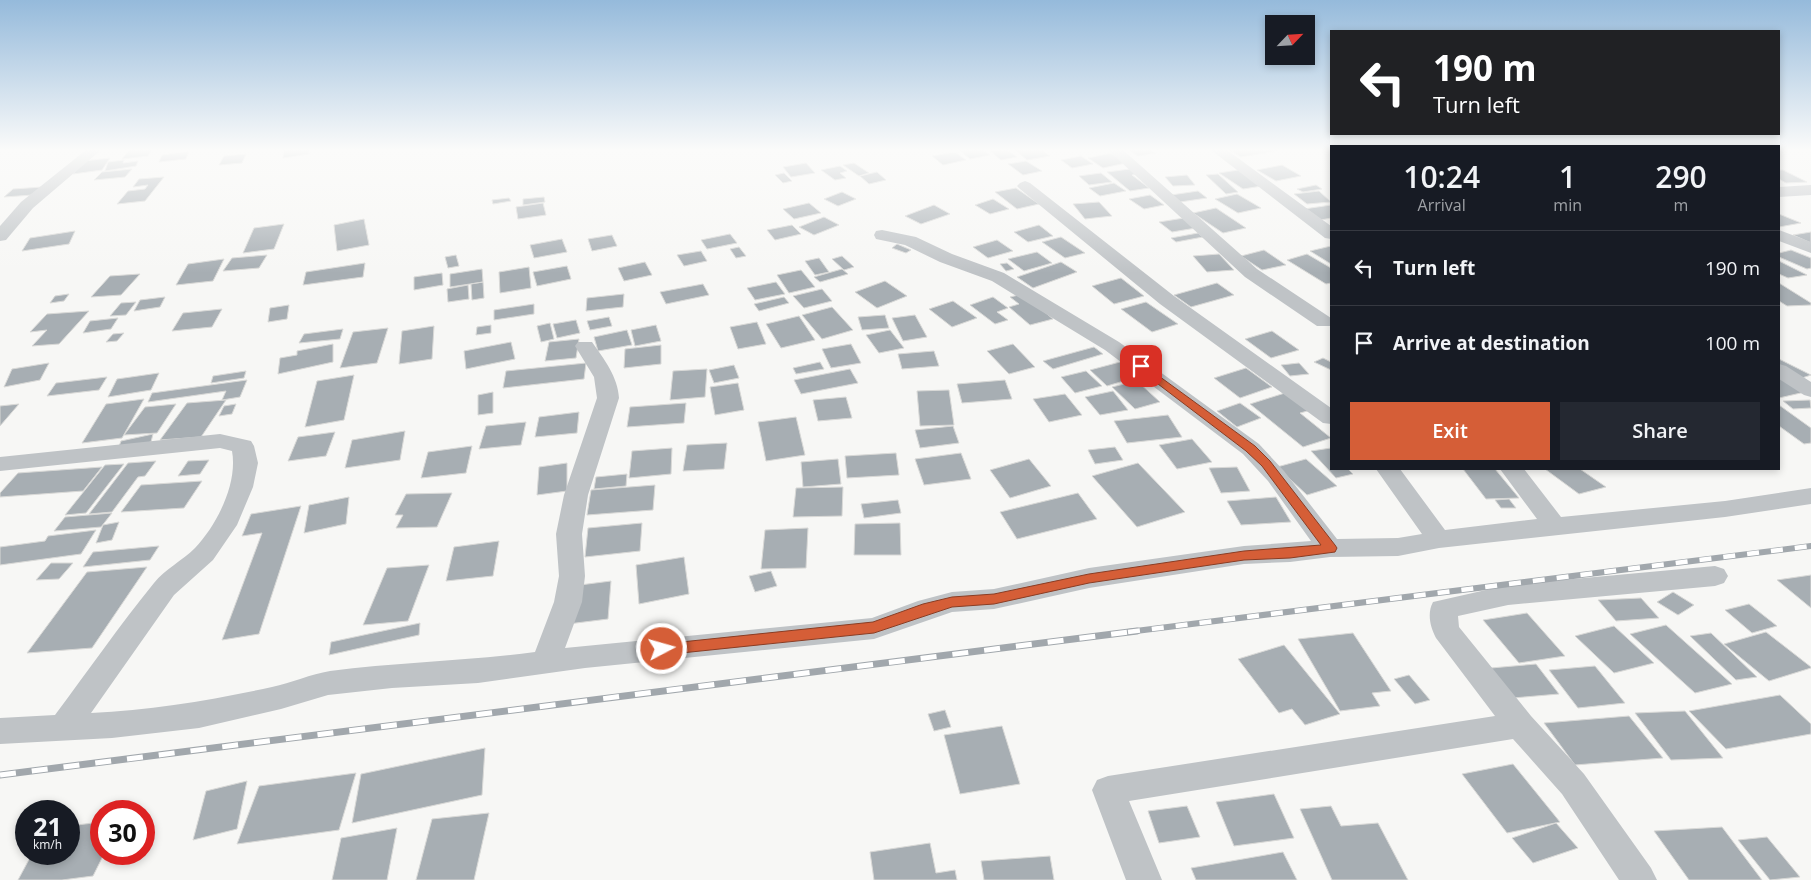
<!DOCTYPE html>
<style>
body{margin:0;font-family:"Open Sans",sans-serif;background:#242831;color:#f1f3f6;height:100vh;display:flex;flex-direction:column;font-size:19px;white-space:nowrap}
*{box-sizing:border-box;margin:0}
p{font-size:16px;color:#9ea1a6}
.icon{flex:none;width:28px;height:28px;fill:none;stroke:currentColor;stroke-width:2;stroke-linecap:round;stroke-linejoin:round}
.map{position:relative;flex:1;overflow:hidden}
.panel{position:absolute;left:1330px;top:145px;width:450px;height:325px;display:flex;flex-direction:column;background:#171b24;border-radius:0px;box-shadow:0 2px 8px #0003}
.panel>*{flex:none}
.top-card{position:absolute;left:1330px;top:30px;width:450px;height:105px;border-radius:0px;box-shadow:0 2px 8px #0003;background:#202124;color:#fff;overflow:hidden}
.needle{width:32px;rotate:65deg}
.fabs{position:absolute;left:1265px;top:15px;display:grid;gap:10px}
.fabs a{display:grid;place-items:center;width:50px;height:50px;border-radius:0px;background:#171b24;box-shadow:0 2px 8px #0003;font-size:25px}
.speed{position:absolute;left:15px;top:800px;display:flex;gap:10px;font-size:25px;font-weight:700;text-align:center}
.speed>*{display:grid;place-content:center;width:65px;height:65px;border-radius:50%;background:#171b24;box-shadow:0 2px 8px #0003;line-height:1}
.speed small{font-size:12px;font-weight:400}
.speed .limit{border:8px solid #d22;background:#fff;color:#111}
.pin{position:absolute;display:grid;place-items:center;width:42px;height:42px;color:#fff;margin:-21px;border-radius:10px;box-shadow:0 2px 8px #0006}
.me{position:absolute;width:55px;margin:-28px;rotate:84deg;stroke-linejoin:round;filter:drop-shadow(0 0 4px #0008)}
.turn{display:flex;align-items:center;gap:18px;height:105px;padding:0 20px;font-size:22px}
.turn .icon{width:65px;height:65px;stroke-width:2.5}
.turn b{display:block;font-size:35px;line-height:42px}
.eta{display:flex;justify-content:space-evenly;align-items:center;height:85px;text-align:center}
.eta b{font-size:30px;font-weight:600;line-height:35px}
.button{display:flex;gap:10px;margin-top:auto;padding:10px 20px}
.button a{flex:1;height:58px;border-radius:0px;background:#d55e37;color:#fff;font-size:20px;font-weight:600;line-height:58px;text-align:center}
.button a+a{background:#242831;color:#f1f3f6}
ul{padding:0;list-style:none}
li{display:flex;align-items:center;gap:15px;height:75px;padding:0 20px;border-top:1px solid #363941}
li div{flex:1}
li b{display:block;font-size:19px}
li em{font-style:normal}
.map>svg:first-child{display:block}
.building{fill:#a7aeb3;stroke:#d9d9d7}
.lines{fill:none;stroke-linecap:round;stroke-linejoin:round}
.minor{fill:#bfc3c6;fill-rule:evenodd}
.rail-far1-casing{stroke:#a1a7ac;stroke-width:6}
.rail-casing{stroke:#a1a7ac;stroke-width:7}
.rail-far1{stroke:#fff;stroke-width:4.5;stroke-dasharray:12;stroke-linecap:butt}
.rail{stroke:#fff;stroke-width:5;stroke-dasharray:16;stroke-linecap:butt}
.route{fill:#d55e37;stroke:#8a3d24}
</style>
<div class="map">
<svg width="1811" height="880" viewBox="0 0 1811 880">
<rect width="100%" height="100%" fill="#f7f7f5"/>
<path class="building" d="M129,150H152L148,156L122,159Z
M284,150H309V154L283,158Z
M959,150H983L990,155L970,159Z
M1007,150L1017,157L1001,160L990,151Z
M1015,150H1042L1050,156L1027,160Z
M1129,150H1151L1156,153L1138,156Z
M1229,150H1275L1277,151L1241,157Z
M189,151L186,159L159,162L162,155Z
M955,152L966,160L943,165L932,156Z
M1111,153L1126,163L1103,168L1088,158Z
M246,154L242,163L219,165L224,156Z
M1081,156L1093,164L1072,168L1061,160Z
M110,158L102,170L73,174L83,161Z
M124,160L123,163L138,161L136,166L105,171L108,162Z
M1026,161L1042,171L1023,175L1008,164Z
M806,163L815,173L791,177L783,167Z
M854,163L869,173L859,176L843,165Z
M1282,165L1301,176L1276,181L1257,170Z
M840,166L847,171L840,173L846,178L835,180L821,170Z
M132,169L125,177L94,180L102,172Z
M1130,169L1137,174L1132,175L1149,188L1130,191L1107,172Z
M1238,170L1262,186L1243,189L1219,173Z
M1779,170H1783L1807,182L1786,183L1779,179Z
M877,172L886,180L869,184L860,176Z
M784,173L792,181L783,183L775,175Z
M1101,173L1112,182L1089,185L1079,176Z
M1218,174L1238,192L1226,194L1206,175Z
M1187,175L1195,185L1173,186L1165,177Z
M164,177L145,201L117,204L128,191L145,189L148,185L133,187L139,179Z
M1114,183L1126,191L1100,196L1089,188Z
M1316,185L1322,189L1303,192L1297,189Z
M42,187L33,195L4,197L13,189Z
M1016,188L1039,204L1017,209L995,192Z
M1198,191L1207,198L1180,202L1171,195Z
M1319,191L1331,202L1307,204L1294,194Z
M842,192L856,199L838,206L824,199Z
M1237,194L1261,208L1238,213L1215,199Z
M1150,195L1164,205L1144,209L1129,199Z
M544,197L545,202L523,205V199Z
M509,198L511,201L493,204L492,200Z
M993,199L1009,209L990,214L975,205Z
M1099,202L1112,216L1085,219L1073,204Z
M543,203L546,215L518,219L516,207Z
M809,203L821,213L794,219L783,209Z
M934,205L950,214L921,224L905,216Z
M1331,205V218L1321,220L1304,209Z
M1216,208L1246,228L1223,233L1193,213Z
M1779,214L1801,223L1779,227Z
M824,217L839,225L814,235L799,227Z
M1184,218L1196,228L1172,232L1159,222Z
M364,219L369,245L337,251L334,225Z
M284,224L274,249L243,253L254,228Z
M792,225L801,234L775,240L767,230Z
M1039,225L1053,236L1028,242L1014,232Z
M75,231L69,244L22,251L30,238Z
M1811,232V243L1793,235Z
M1198,233L1203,237L1176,242L1171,238Z
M730,234L737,243L707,249L701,240Z
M612,235L617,246L592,251L588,239Z
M1061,237L1085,253L1065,258L1042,242Z
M562,239L567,252L534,258L530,245Z
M997,240L1013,251L988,258L973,247Z
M897,244L911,250L906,253L892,248Z
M1331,246V264L1310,251Z
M739,247L746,256L736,258L730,249Z
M1264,250L1286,265L1262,270L1241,256Z
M1791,250L1811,258V268L1807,269L1779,257V253Z
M701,251L707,261L684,266L677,255Z
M1037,252L1052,263L1024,271L1008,259Z
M1219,254L1234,270L1207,272L1193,256Z
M1307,254L1331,268V283L1326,284L1287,260Z
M267,255L259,268L223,271L232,258Z
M456,255L459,266L448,268L445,257Z
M842,256L854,267L844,270L832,259Z
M819,258L829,272L815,275L805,261Z
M224,259L213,281L176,285L188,264Z
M1779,261L1807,275L1788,278L1779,274Z
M645,262L652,275L624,281L618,268Z
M1061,262L1077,272L1033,288L1017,277Z
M365,263L363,277L303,285L306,272Z
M1007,263L1014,269L1006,271L1000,264Z
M567,266L571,279L537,286L533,272Z
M529,267L531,288L500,293L499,272Z
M482,269L483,282L450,287V274Z
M842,269L848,274L820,282L814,277Z
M801,270L815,287L789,293L777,275Z
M442,273L443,285L414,290V277Z
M140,274L121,295L91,297L110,276Z
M1121,278L1144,296L1114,304L1092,286Z
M885,281L907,296L877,308L855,292Z
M483,282L484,298L472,300L471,284Z
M776,282L785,294L755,300L747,288Z
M1217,283L1234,295L1191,307L1174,295Z
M1779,283L1811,303V305L1787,306L1779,301Z
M703,284L709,295L666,304L660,292Z
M468,285L469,299L448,302L447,289Z
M822,289L832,301L804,308L793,296Z
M69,294L64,301L50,303L55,296Z
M624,294L623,307L586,311L587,298Z
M1023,294L1053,319L1030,325L1009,307L1019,304L1010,297Z
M165,297L160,307L134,311L140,300Z
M784,297L789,303L759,311L754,304Z
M993,297L1008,308L997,312L1008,320L995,324L970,305Z
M953,301L977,318L952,327L929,309Z
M136,302L126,315L110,316L121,303Z
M1146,302L1178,324L1152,332L1121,309Z
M534,304V314L494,320V310Z
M289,305L287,319L268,322L270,308Z
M832,307L853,330L822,339L802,315Z
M222,309L212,327L172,331L183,313Z
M89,311L59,344L32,346L47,330L30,332L47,314Z
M885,315L889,328L862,330L858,317Z
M915,315L927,337L903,341L892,318Z
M799,316L815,340L781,348L766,324Z
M609,317L612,326L590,330L587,321Z
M118,318L111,329L83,333L90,321Z
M576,320L580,333L557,338L553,324Z
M757,322L766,344L738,349L730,327Z
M550,323L554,339L541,342L537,326Z
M491,325V333L476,335L477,327Z
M656,325L661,341L635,346L631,330Z
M434,326L432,359L399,364L402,331Z
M388,328L377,363L340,368L353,332Z
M343,329L340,339L299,343L304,334Z
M627,330L632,345L598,351L594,337Z
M890,330L904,348L879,353L866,335Z
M1272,331L1299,350L1271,358L1245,339Z
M124,333L117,341L106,342L113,334Z
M579,339L576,358L545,361L549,342Z
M511,342L515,359L466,369L464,351Z
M333,344V362L278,374L280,358L297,355V351Z
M851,344L861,363L831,368L822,349Z
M1013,344L1035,367L1009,374L987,351Z
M661,345V364L624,368L625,349Z
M1094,347L1103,354L1053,369L1043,361Z
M934,351L939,366L902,369L898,354Z
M1323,358L1331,362V370L1314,362Z
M1779,359L1811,375L1802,378L1779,366Z
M820,362L824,369L796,374L793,368Z
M1120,362L1137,377L1107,386L1090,370Z
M49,363L40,380L4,387L12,369Z
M586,363L584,379L503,388L506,371Z
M1299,363L1309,374L1290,376L1281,365Z
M734,365L739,378L714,383L709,370Z
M1246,368L1272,387L1240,398L1214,378Z
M707,369L705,397L670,400L673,371Z
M850,369L858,383L801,394L794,380Z
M246,371L244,378L211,383L213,376Z
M1086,371L1102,386L1075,393L1061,377Z
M159,373L151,390L108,397L117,379Z
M354,375L344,420L305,427L317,381Z
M107,377L99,390L47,396L56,383Z
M1779,377L1805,392L1779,398Z
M247,380L240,397L222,400L226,391L148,402L152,393Z
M1005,380L1012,399L962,403L957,384Z
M1137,381L1160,402L1135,409L1112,387Z
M738,383L744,410L715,415L710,387Z
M949,390L954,425L920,426L917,391Z
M1113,391L1128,410L1100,415L1085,397Z
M493,392V413L478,415V395Z
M1288,392L1311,410L1300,413L1331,438L1303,447L1250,404Z
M1065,394L1082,415L1049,422L1033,399Z
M846,397L852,418L818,421L813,400Z
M144,399L122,438L82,443L106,404Z
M226,400L201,437L160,440L187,403Z
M1810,400L1811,408L1793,409L1783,401Z
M686,403L684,423L627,427L630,407Z
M1240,403L1261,418L1237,427L1217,411Z
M19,404L0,426V406Z
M176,404L157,433L124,435L145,407Z
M236,404L232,414L219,416L224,406Z
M1779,405L1811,428V443L1804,444L1779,426Z
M579,412L577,433L535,437L539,417Z
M1168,415L1182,437L1127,443L1114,421Z
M796,417L805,455L766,461L758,422Z
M526,422L521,445L479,449L486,426Z
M953,426L959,443L920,448L915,430Z
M405,431L400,460L345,468L352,440Z
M335,432L326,456L288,461L298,437Z
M153,434L151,442L118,449L121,441Z
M1192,439L1212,462L1177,469L1159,445Z
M727,443L724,469L683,471L687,445Z
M472,446L466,473L421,478L428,452Z
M1115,447L1123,460L1095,464L1088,450Z
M672,448L671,474L629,478L632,451Z
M1331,448V469H1348L1353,474L1336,478L1311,451Z
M896,453L899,475L847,478L845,456Z
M961,453L971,479L924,485L915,459Z
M838,459L841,484L803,487L801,462Z
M1029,459L1051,486L1010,498L990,470Z
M1306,459L1337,486L1307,495L1277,467Z
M209,460L200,474L178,476L188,461Z
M156,461L145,476L138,477L112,512L89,514L128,463Z
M567,463V491L537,495L539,467Z
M1138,463L1185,512L1137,527L1092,476Z
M124,464L86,513L65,515L105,465Z
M102,467L83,491L0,497V493L18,473Z
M1237,467L1250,491L1221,493L1209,468Z
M1463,469H1495L1519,498L1486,499Z
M1545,469H1580L1606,487L1579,494Z
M627,474L626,486L594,489L596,477Z
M202,481L184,508L121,512L141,485Z
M655,485L653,510L587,515L591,490Z
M843,487L842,516L793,517L796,488Z
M452,493L437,527L396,528L403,515H395L406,494Z
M1078,493L1097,519L1017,539L1000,512Z
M349,497L346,524L304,533L309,505Z
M1276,497L1291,522L1241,525L1227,501Z
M1509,499L1516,508H1501L1495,500Z
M898,500L901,513L864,518L861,504Z
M301,506L259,634L222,640L262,533L242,536L251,514Z
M112,513L101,527L54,531L65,517Z
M119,522L112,540L96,543L103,525Z
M642,523L640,551L585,557L588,528Z
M900,523L901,555H854L855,524Z
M808,528L806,568L761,569L765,530Z
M96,530L81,554L0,565V547L45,541L48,536Z
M499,541L493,576L446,581L454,547Z
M159,546L150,560L83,567L93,552Z
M684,557L689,594L639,604L636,565Z
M51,563H73L59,579L36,580Z
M429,565L408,621L363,625L387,568Z
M147,567L92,648L27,653L87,572Z
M771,571L777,586L755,592L749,576Z
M1811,575V608L1777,580Z
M611,581L608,619L568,624L572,586Z
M1673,592L1694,605L1678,615L1657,602Z
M1641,598L1659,618L1616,621L1598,600Z
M1749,604L1777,626L1752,633L1725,610Z
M1527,613L1565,656L1519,663L1483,620Z
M420,623L419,635L329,655L331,642Z
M1666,625L1732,684L1695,693L1630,634Z
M1614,626L1654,663L1614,673L1575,636Z
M1766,632L1811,667V668L1769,681L1724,644Z
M1353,633L1391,691L1372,693L1380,706L1340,711L1298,639Z
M1711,633L1757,677L1736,680L1690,636Z
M1284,645L1340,714L1305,725L1292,709L1279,713L1238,659Z
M1536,664L1559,694L1513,698L1491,668Z
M1595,666L1625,703L1578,708L1549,670Z
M1409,675L1430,700L1415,704L1394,679Z
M1780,695L1811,724V734L1726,749L1689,711Z
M945,710L951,727L934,731L928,714Z
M1685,711L1723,758L1671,760L1635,713Z
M1629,716L1663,758L1575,765L1544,723Z
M1002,726L1020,784L960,794L944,735Z
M485,748L482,795L352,823L361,774Z
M1513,764L1560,822L1507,833L1462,774Z
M356,773L339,830L237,844L259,786Z
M247,781L237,829L193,840L206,791Z
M1274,794L1294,838L1234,846L1216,802Z
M1187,806L1200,837L1159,843L1148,811Z
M1331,806L1341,826L1378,823L1408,880H1332L1300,809Z
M489,813L474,880H416L432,819Z
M101,822V854H104L93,876L62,880H18L32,854H69V826Z
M1556,823L1578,848L1533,863L1512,838Z
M1722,827L1762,880H1689L1654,831Z
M397,828L387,880H332L341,838Z
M1767,837L1800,877L1770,880L1738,840Z
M930,843L936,873L955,870L957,880H874L870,852Z
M1283,852L1297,880H1196L1191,868Z
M1050,856L1054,880H984L981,861Z"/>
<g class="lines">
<path class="minor" d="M86,150H101L33,208L6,240L0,241V226L21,202Z
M1108,150H1123L1257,269L1331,318V326H1317L1245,277Z
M1211,150H1227L1331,226V239L1325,238Z
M1025,181L1030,183L1174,296L1331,408V424L1323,423L1160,304L1020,189L1017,186L1020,183Z
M1811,185V195L1779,197V187Z
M882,230L916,237L952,254L1004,273L1119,342L1259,444L1284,471L1337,539L1398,538L1422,534L1376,469H1400L1445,530L1537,519L1500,469H1524L1561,517L1725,501L1811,488V504L1725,517L1439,548L1398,556L1330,557L1290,562L1244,564L1089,588L994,609L952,612L874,639L585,668L478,683L392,688L328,695L281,709L199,728L112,738L0,744V718L55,715C88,671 119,626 154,583C165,569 182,561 195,548C217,525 238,483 232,451L220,448L0,471V457L220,434L251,441L254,446L258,463L253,487L237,525L213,560L174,595L91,713C152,710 212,700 272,687C291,683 311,674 330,671C399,662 467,661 535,652L554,602L559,576L556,534L564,495L597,398L594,377L575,346L578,342H592C604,359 618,377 619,398L588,495L582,534L585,576L582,602L565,648L872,618L918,601L952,592L994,589L1089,568L1244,546L1311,541L1268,481L1243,454L1105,350L992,281L940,262L905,245L876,239L874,235L876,231Z
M1779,230L1811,242V253L1779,241Z
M1779,364L1786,366L1811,382V397L1804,395L1779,379Z
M1715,566L1724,569L1728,576L1724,583L1715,586L1508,605L1458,616L1459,627L1531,716L1584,774L1651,868L1657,880H1619L1562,794L1513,739L1129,801L1162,880H1126L1092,790L1097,780L1108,776L1495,716L1436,638C1430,627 1427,613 1433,602L1508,585Z"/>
<defs>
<path id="rail-far1" d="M1128,632L1811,546"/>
<path id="rail" d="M0,775L1137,631"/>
</defs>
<use href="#rail-far1" class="rail-far1-casing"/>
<use href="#rail" class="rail-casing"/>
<use href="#rail-far1" class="rail-far1"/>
<use href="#rail" class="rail"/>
</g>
<linearGradient id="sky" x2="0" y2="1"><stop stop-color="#95badb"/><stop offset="0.55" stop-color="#fbfbfa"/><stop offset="1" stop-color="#fbfbfa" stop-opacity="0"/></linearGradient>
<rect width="1811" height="273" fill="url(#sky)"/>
<path class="route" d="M1141,363L1255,446L1270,461L1335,545L1337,548L1335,552L1290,558L1244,560L1089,583L994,604L952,607L874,633L662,655L657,653L655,649L657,645L662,644L873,622L923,604L952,597L994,594L1089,574L1244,551L1321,545L1262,466L1246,451L1137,368L1136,366Z"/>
</svg>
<div class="fabs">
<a><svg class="needle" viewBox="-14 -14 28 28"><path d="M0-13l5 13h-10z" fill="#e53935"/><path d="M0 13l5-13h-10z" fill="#9ea1a6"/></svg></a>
</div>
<div class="speed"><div>21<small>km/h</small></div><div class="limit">30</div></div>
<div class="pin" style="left:1141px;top:366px;background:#d93025"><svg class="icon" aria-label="arrive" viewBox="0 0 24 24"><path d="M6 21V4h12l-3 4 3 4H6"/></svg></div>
<svg class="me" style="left:662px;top:649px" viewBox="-20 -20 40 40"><circle r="17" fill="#d55e37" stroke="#fff" stroke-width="3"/><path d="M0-11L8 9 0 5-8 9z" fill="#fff"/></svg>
<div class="top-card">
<div class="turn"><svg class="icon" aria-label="left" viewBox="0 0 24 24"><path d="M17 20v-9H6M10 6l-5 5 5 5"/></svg><div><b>190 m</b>Turn left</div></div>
</div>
<section class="panel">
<div class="eta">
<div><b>10:24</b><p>Arrival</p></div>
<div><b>1</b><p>min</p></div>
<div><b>290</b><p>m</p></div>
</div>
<ul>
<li><svg class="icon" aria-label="left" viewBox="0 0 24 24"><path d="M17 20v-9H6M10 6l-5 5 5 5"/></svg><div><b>Turn left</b></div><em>190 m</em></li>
<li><svg class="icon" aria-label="arrive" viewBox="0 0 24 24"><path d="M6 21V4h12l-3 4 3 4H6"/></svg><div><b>Arrive at destination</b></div><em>100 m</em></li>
</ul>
<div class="button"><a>Exit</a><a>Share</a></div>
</section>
</div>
